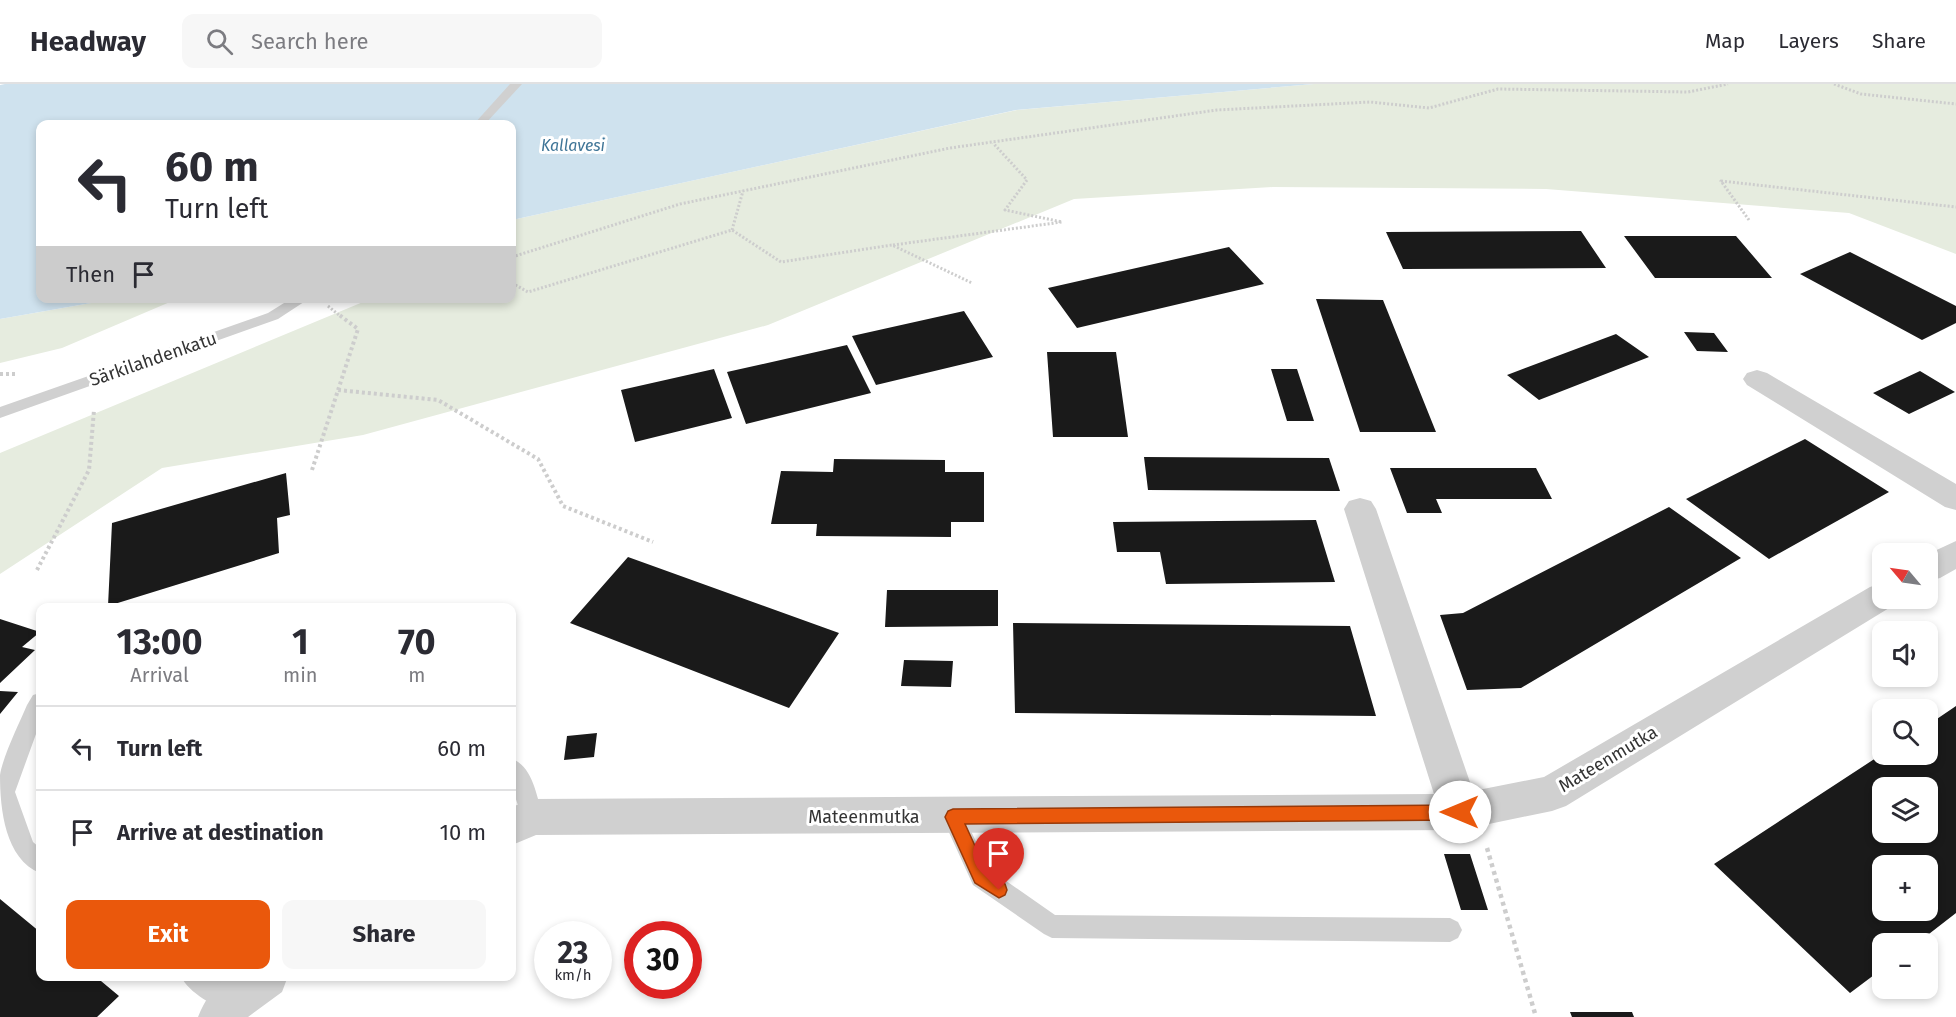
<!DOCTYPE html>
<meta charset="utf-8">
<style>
body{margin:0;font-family:"Fira Sans",sans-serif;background:#f7f7f7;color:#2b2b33;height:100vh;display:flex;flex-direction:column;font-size:22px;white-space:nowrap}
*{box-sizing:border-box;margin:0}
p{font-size:20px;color:#7c7c81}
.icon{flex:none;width:33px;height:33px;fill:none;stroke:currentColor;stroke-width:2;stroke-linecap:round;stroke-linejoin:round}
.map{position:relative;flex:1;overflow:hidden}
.panel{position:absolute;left:36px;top:519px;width:480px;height:378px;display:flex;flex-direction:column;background:#fff;border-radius:12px;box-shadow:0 3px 9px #0003}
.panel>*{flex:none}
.banner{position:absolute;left:36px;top:36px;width:480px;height:183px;border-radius:12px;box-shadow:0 3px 9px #0003;background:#fff;color:#2b2b33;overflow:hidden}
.needle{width:39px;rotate:299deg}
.controls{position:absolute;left:1872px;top:459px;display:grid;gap:12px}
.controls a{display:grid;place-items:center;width:66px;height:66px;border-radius:12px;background:#fff;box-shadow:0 3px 9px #0003;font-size:30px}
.speed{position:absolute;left:534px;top:837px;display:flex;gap:12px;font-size:30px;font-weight:700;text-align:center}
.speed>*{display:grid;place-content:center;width:78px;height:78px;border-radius:50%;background:#fff;box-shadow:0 3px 9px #0003;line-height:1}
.speed small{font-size:15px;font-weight:400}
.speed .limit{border:9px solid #d22;background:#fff;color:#111}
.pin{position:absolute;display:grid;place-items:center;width:51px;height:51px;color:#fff;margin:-62px -26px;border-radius:50% 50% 50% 0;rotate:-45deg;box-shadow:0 0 6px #0007}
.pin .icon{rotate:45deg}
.me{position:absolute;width:66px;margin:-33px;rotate:270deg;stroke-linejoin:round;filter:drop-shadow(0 0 4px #0008)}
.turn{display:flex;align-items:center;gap:21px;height:126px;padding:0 30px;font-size:27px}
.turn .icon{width:78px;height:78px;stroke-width:2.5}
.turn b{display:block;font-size:42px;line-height:51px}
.then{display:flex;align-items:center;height:57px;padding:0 30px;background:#0003;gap:12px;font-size:22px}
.eta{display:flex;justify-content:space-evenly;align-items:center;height:102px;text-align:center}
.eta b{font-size:36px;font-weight:700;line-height:42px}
.button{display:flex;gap:12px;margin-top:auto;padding:12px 30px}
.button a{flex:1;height:69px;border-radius:12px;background:#ea580c;color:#fff;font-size:24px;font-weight:700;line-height:69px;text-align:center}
.button a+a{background:#f7f7f7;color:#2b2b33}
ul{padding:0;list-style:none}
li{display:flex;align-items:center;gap:18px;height:84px;padding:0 30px;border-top:2px solid #e1e1e2}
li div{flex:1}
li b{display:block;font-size:22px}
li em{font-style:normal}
header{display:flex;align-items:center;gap:36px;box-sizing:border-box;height:84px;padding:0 30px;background:#fff;border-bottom:2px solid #e1e1e2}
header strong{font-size:28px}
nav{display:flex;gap:33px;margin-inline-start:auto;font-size:21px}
.search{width:420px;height:54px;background:#f7f7f7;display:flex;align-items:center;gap:15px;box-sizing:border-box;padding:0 21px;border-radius:12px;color:#7c7c81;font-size:22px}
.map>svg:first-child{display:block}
.green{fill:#e6ecdf}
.water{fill:#cfe2ee}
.building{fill:#1a1a1a;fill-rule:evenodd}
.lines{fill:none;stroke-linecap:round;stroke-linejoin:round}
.path-far2{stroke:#cdcdcd;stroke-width:3;stroke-dasharray:2 2;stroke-linecap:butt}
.path-far1{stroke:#cdcdcd;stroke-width:4;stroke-dasharray:3 3;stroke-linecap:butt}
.path{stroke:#cdcdcd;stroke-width:4.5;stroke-dasharray:4 4;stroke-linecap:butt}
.lane{fill:#d0d0d0;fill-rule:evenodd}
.street{fill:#d0d0d0;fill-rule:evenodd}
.route{fill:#ea580c;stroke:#983908;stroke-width:1.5}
.labels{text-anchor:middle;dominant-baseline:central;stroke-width:6;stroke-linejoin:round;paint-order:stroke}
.far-water-label{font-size:16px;font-style:italic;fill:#3f7597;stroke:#fff}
.street-label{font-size:18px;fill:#333;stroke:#fff}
</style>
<header>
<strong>Headway</strong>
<div class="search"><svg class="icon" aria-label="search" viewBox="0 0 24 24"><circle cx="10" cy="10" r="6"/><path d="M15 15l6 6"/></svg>Search here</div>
<nav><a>Map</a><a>Layers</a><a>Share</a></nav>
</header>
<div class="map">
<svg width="1956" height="933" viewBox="0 0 1956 933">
<rect width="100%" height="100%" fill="#fff"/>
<path class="green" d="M1314,0H1956V170L1849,129L1546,105L1273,103L1074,115L768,241L363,351L162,384L0,490V369L363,218L367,215L512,214V136L1017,26Z
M114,215H177L62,264L0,279V235Z"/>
<path class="water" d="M5,0H1314L1016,26L512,136V40H40V214L114,215L0,235V1Z"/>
<path class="building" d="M1581,147L1606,184L1403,185L1386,148Z
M1624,152H1736L1772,194H1655Z
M1229,163L1264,200L1077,244L1048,204Z
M1850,168L1956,222V239L1922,256L1800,190Z
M1316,215L1383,216L1436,348H1360Z
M964,227L993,273L876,301L852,252Z
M1684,248L1714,249L1728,268L1697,267Z
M1616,250L1649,273L1539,316L1507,291Z
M847,261L871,309L746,340L727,288Z
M1047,268H1116L1128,353H1053Z
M714,285L732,334L635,358L621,306Z
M1271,285H1297L1314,337H1287Z
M1920,287L1955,308L1909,330L1873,309Z
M1805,355L1889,408L1769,475L1686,415Z
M1144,373L1329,374L1340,407L1148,406Z
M834,375L945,376V388H984V438H951V453L816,452L817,440H771L781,387L833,388Z
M1390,384H1536L1552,415H1436L1442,429H1407Z
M286,389L290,431L277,434L279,469L108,522L112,439Z
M1669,423L1741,474L1521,604L1467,606L1440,531L1463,529Z
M1316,436L1335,498L1166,500L1160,468H1117L1113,438Z
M628,473L839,549L789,624L570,539Z
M887,506H998V542L885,543Z
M0,535L40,548L22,563L35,566L0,599Z
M1013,539L1350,542L1376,632L1015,629Z
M904,576L953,577L951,603L901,602Z
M0,607L18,608L0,630Z
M1956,622V829L1916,860H1882V885L1850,909L1714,780L1882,670H1928V641ZM1882,704H1928V748H1882ZM1882,782H1928V826H1882Z
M597,649L594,673L564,676L567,652Z
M1444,770H1470L1488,826H1461Z
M0,815L40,848V892H95L119,912L97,933H0Z
M1570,928H1632L1634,933H1572Z"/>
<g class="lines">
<path class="path-far2" d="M1834,0L1861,10L1956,20
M1749,136L1721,97L1956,123
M732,146L743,107
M893,161L1062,138L1005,126L1027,96L993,59
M512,173L680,120L950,64L1217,26L1370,18L1429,24L1498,5L1688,8L1728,0
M512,199L528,208L732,146L781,178L892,161L972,199
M328,222L340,232"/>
<path class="path-far1" d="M0,290H17
M338,306L438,316L538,375L563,422L653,458
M312,386L358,245L338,230
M37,486L89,386L94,326"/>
<path class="path" d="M1487,764L1536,933"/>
<path class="lane" d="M510,0H522L485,40H474Z
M292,214H310L278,235L0,334V323L268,229Z
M40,609V639L15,708L33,758L40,764V789C5,775 0,725 0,691C3,672 19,640 27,621L33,611Z
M512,675C533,682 537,714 543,733L540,740L532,743L524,740L512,703Z
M953,723L961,726L989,785L1055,831L1450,834L1458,838L1462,846L1458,854L1450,858L1052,854L1044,850L973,801L942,733L945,726Z
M181,892C205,892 233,890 244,917L241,926L232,929C216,923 188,909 181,892Z"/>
<path class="street" d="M1757,286L1767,289L1956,400V426L1945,423L1747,301L1743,295L1747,289Z
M1360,414L1371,417L1376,425L1473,707L1544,693L1870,503L1882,499V514H1898L1894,521L1566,722L1552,727L1460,746L536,751L512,761V723L532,715L1434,710L1344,425L1349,417Z
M1956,457V485L1940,494L1928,497V470Z
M228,892H288L282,908L248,933H198C205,916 213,903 228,892Z"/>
</g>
<path class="route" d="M1460,721L1466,723L1468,728L1466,734L1460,736L965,740L987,788L1005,800L1007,806L1005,811L999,814L975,799L945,733L948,727L953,725Z"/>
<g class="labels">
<g class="far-water-label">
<text x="573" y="61">Kallavesi</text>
</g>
<g class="street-label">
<text transform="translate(153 275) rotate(-19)">Särkilahdenkatu</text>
<text transform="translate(1608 675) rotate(-31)">Mateenmutka</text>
<text x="864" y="733">Mateenmutka</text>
</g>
</g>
</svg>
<div class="controls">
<a><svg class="needle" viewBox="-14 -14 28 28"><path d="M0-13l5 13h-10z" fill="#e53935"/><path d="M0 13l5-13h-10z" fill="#7c7c81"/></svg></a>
<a><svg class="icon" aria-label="sound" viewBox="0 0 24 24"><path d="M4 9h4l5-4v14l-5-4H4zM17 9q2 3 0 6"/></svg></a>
<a><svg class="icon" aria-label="search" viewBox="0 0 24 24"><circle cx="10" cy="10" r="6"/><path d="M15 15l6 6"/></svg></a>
<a><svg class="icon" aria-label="layers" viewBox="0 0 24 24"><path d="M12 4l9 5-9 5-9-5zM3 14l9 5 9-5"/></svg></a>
<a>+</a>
<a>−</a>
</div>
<div class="speed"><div>23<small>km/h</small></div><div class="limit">30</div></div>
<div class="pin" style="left:999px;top:806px;background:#d93025"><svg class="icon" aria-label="arrive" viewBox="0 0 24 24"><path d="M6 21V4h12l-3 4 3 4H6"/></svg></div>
<svg class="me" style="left:1460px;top:728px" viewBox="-20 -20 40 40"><circle r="19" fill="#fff"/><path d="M0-13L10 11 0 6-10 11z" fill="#ea580c"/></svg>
<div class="banner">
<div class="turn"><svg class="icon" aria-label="left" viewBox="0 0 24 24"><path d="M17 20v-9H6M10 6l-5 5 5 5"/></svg><div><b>60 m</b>Turn left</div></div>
<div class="then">Then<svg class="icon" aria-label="arrive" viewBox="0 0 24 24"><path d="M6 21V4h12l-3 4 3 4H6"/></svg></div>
</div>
<section class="panel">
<div class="eta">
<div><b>13:00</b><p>Arrival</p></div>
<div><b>1</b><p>min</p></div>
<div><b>70</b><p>m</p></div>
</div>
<ul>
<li><svg class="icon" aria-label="left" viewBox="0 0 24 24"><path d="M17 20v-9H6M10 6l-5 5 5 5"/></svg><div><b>Turn left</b></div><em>60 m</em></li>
<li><svg class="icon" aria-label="arrive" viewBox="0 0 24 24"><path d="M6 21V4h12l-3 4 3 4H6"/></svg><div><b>Arrive at destination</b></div><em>10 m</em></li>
</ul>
<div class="button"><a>Exit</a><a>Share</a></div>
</section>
</div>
